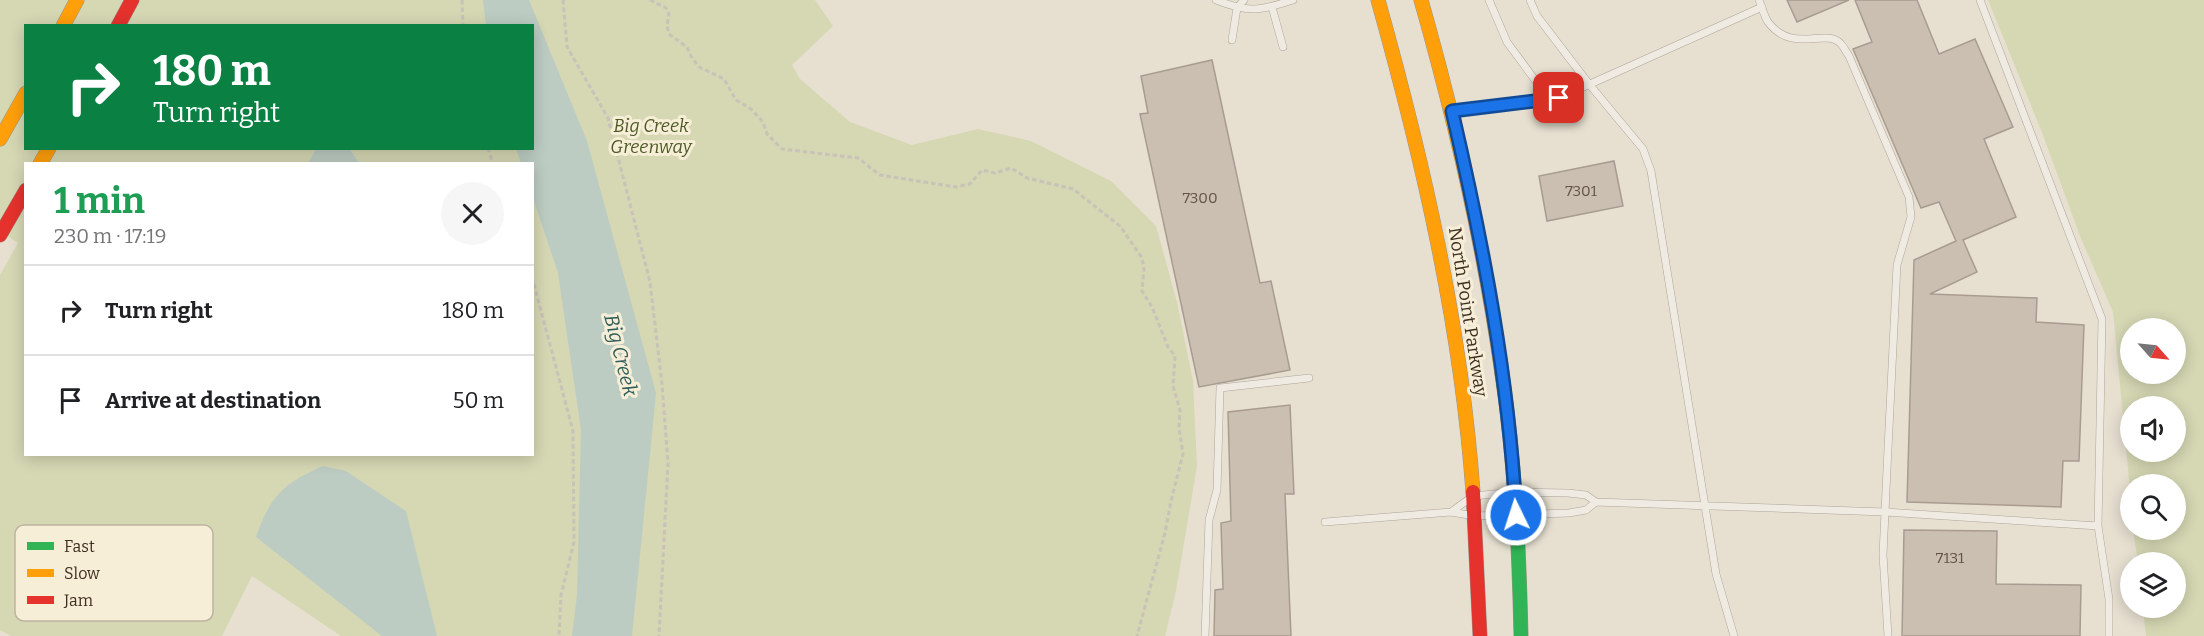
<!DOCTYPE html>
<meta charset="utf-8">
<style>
body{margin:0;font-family:Bitter,serif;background:#f6f6f6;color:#202124;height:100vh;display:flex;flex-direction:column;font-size:22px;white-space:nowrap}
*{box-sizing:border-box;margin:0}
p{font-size:20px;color:#757577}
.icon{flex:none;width:33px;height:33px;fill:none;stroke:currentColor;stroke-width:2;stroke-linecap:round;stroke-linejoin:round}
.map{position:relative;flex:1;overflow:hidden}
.panel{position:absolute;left:24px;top:162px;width:510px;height:294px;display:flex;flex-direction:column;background:#fff;border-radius:0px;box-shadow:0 3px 15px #0003}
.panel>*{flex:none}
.hud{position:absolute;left:24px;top:24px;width:510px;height:126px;border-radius:0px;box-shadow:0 3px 15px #0003;background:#0b8043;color:#fff;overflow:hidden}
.needle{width:39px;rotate:117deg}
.buttons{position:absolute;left:2120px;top:318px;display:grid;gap:12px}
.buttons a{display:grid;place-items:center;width:66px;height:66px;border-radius:50%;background:#fff;box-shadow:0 3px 15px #0003;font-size:30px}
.pin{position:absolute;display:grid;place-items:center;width:51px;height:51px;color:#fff;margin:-26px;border-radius:12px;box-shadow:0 3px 9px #0006}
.me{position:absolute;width:66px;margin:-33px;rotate:356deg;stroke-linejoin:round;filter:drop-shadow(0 0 4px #0008)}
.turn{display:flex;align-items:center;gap:21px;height:126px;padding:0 30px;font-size:27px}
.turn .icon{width:78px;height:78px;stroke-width:2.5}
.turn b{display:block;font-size:42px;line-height:51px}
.round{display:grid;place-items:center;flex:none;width:63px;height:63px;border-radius:32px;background:#f6f6f6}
.overview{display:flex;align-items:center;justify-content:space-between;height:102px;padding:0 30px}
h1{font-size:36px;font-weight:700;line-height:45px;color:#1e9e55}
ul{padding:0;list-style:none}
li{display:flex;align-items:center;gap:18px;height:90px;padding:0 30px;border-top:2px solid #e0e0e0}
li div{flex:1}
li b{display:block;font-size:22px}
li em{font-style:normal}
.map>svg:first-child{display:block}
.green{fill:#d6d7b3;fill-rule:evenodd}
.water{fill:#bcccc2}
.building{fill:#cbbfb2;stroke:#a89c90;stroke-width:1.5}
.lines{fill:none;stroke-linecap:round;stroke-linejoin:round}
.lane-casing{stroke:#ada599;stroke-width:8}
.fast-casing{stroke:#9c958a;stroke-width:15}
.slow-casing{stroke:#9c958a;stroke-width:15}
.jam-casing{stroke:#9c958a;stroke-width:15}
.path{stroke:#c8c2b9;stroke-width:3;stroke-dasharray:4.5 3;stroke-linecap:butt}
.lane{stroke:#efebe3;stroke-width:7}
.fast{stroke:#30b455;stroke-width:14}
.slow{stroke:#ff9f0a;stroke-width:14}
.jam{stroke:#e5322d;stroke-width:14}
.route-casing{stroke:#114b97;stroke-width:15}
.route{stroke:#1a73e8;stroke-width:10}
.labels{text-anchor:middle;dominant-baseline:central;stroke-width:6;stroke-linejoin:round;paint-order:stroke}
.number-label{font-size:15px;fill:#605244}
.park-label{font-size:18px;font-style:italic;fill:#4d5a26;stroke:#f7eed8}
.street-label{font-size:18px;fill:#3d2e20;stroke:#f7eed8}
.water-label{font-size:20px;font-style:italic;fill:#2f5d5a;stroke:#f7eed8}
.key{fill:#f7eed8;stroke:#bfb4a1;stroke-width:1.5}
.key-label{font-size:16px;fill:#3d2e20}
</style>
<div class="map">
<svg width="2204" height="636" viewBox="0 0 2204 636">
<rect width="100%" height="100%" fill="#e7e0d1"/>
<path class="green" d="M0,0H815L833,26L792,65L800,79L850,122L912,145L978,129L1031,141L1111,181L1156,226L1177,302L1193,381L1197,466L1176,591L1165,636H341L252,576L222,636H11L0,630V275L18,243L0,231ZM26,26H532V148L350,149L359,163L532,164V454H26V164L308,163L316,149L26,148Z
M1988,0H2204V636H2146L2143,608H2175V562H2138L2133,530H2175V484H2130V490L2113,312L2080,236L2041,130ZM2175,328V374H2130V328ZM2175,406V452H2130V406Z"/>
<path class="water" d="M483,0H529L587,141L656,393L632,636H572L577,595L581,430L558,273L533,198L532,164L521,163L516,149L532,148V26L486,25Z
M316,149H350L359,163H308Z
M323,466L346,471L406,511L437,636H382L256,537C270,496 284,483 323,466Z"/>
<path class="building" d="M1787,0H1849L1797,22Z
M1855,0H1917L1939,54L1975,39L2013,127L1984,139L2016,217L1963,240L1977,272L1930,294L2037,298L2036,322L2084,325L2079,461H2063L2061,507L1907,502L1914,260L1956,241L1939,202L1921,208L1853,49L1872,42Z
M1212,60L1260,283L1271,281L1290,370L1199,387L1140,114L1148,113L1141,76Z
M1614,161L1623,206L1547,221L1539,176Z
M1290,405L1294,494H1285L1291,636H1214L1215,590L1223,589L1221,523L1231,521L1228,412Z
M1904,530L1997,531L1996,584L2081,585L2080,636H1902Z"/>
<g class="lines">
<defs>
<path id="lane" d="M1216,0C1249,13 1259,11 1293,0
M1489,0L1507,42L1549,99
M1530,0L1537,16L1589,84L1643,149L1651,171L1716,574L1734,636
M1759,0C1762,7 1764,16 1768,22C1793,55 1826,27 1841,44C1844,47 1846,52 1849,56L1909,197L1911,217L1897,265L1887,469L1883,555L1888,636
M1980,0L2102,319L2098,526L2109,599V636
M1272,7L1283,47
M1232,40L1237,8L1244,0
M1452,111L1559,98L1762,7
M1451,512L1473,496L1515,492L1568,493L1586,495L1596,502L1885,512L2098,526
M1325,522L1451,512L1475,516L1569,513L1586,510L1596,502
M1205,636L1209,520L1217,490L1220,388L1309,378"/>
<path id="fast" d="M1502,374C1515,461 1519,548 1521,636"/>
<path id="slow" d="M1378,0C1423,161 1461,325 1473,492
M1421,0C1456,123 1484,247 1502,374
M63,26L77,0
M0,139L26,93
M40,164L49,148"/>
<path id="jam" d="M118,26L132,0
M0,235L26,190
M1473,492L1480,636"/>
</defs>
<use href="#lane" class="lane-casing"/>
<use href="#fast" class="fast-casing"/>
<use href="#slow" class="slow-casing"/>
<use href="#jam" class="jam-casing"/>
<path class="path" d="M462,0L463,26
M563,0L567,47L608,118L650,282L662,384L668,463L659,636
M650,0L666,8L669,14L667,25L669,34L687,47L691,56L699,67L724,79L736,100L751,109L763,122L767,134L782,149L858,158L880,175L956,187L970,184L982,170L995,173L1011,168L1027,178L1073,189L1120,226L1142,258L1144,269L1142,291L1152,307L1168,347L1175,356L1173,386L1180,410L1179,428L1183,454L1171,501L1165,533L1137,636
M488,148L493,164
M532,277L573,431L574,542L561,595L559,636"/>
<use href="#lane" class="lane"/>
<use href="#fast" class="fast"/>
<use href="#slow" class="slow"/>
<use href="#jam" class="jam"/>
</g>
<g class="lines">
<defs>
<path id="route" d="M1516,515C1509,379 1483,244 1452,111L1559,98"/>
</defs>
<use href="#route" class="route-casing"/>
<use href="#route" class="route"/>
</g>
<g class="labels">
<g class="number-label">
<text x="1581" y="191">7301</text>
<text x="1200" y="198">7300</text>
<text x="1950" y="558">7131</text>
</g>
<g class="park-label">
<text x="651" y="126">Big Creek<tspan x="651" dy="21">Greenway</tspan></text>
</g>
<g class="street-label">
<text transform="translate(1468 312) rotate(81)">North Point Parkway</text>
</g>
<g class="water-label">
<text transform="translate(621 355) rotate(76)">Big Creek</text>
</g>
</g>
<rect x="15" y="525" width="198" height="96" rx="9" class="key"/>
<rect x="27" y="542" width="27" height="8" fill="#30b455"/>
<rect x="27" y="569" width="27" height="8" fill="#ff9f0a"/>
<rect x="27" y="596" width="27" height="8" fill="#e5322d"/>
<g class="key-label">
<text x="64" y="552">Fast</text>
<text x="64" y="579">Slow</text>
<text x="64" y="606">Jam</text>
</g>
</svg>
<div class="buttons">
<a><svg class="needle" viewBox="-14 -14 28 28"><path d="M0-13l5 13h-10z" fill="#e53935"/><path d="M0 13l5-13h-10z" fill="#757577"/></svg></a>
<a><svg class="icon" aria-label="sound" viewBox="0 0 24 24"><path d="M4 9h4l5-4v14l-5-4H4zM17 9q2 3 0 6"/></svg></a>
<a><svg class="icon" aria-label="search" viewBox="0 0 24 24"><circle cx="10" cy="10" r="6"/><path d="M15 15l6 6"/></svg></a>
<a><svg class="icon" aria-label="layers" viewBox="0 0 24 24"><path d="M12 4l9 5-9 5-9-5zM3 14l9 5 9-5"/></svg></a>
</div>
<div class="pin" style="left:1559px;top:98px;background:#d93025"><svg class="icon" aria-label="arrive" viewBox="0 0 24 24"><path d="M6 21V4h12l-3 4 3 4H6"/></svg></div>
<svg class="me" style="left:1516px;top:515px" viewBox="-20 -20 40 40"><circle r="17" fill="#1a73e8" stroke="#fff" stroke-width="3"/><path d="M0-11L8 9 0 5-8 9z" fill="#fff"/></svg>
<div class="hud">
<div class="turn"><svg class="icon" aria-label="right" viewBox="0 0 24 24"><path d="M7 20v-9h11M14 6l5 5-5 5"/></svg><div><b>180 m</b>Turn right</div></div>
</div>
<section class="panel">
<div class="overview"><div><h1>1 min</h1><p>230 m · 17:19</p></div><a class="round"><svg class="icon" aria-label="close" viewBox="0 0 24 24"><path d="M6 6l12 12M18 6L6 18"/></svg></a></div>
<ul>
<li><svg class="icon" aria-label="right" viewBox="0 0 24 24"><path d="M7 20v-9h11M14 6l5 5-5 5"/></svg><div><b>Turn right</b></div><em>180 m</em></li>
<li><svg class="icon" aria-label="arrive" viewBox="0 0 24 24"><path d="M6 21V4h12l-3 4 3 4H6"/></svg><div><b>Arrive at destination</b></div><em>50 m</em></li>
</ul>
</section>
</div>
